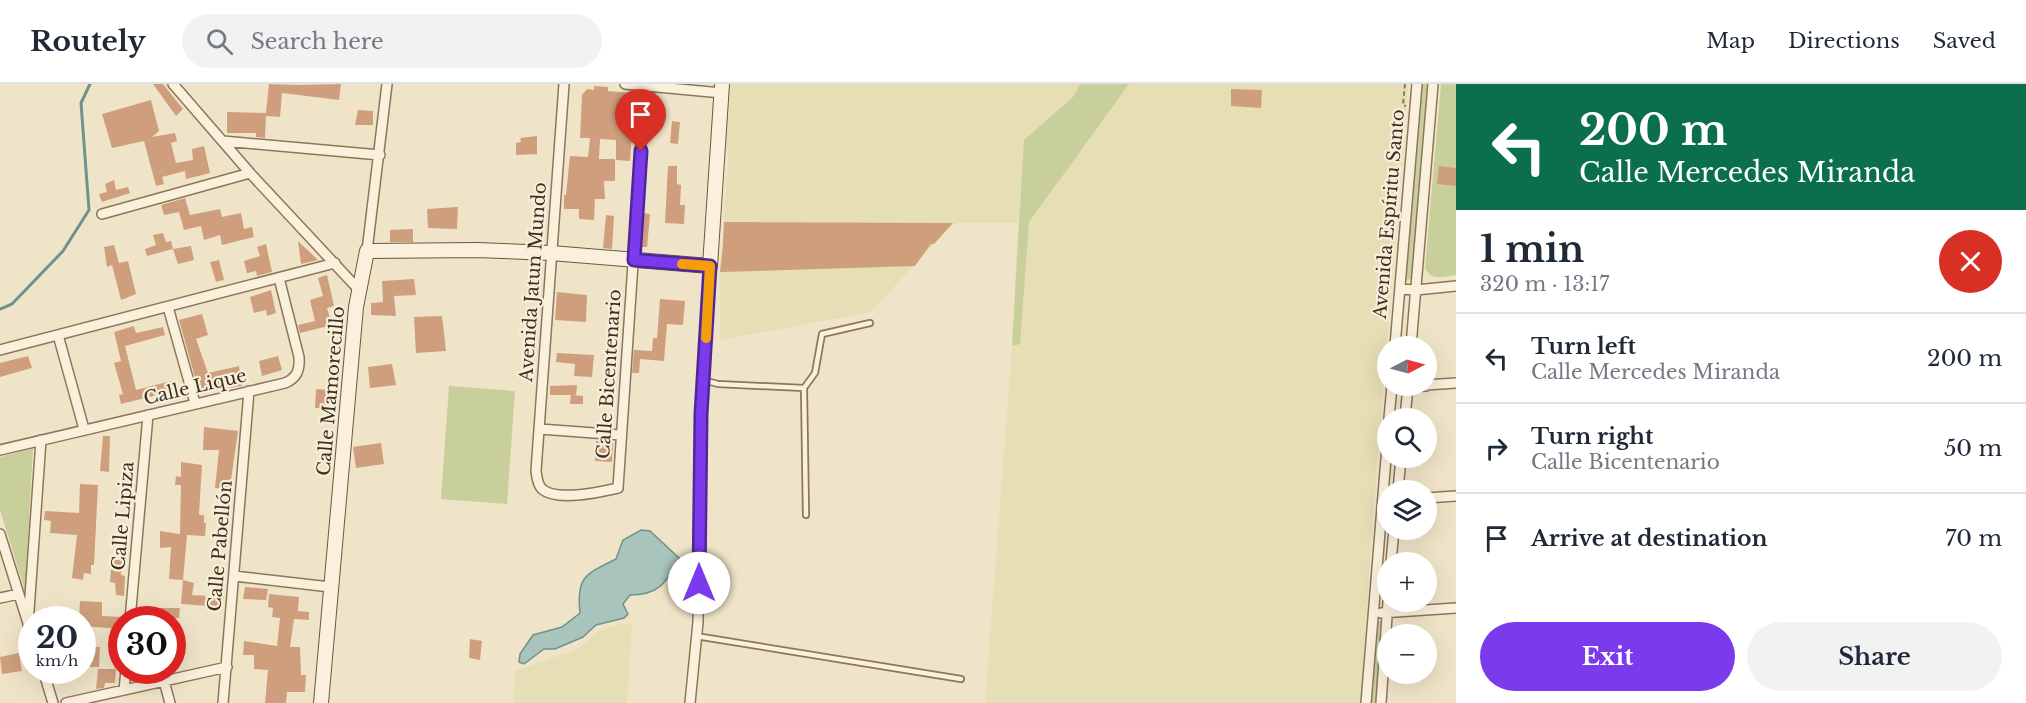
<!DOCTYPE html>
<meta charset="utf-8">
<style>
body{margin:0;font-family:"Libre Baskerville",serif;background:#f2f2f3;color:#1f2937;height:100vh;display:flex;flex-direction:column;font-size:22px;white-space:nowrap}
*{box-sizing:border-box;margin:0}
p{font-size:20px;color:#747a83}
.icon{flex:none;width:33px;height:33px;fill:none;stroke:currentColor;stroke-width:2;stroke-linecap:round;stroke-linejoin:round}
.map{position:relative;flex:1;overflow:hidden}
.panel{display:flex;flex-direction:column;background:#fff;width:570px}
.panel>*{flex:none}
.guide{background:#0b6e4f;color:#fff;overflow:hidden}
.needle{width:39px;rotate:84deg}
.fabs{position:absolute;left:1377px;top:252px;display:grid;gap:12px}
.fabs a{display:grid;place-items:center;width:60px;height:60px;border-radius:50%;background:#fff;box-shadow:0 6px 24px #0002;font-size:30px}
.speed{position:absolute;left:18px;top:522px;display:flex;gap:12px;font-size:30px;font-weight:700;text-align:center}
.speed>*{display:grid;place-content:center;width:78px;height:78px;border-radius:50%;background:#fff;box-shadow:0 6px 24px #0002;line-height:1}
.speed small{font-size:15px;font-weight:400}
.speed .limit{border:9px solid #d22;background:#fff;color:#111}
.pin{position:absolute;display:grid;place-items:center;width:51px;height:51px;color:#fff;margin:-62px -26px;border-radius:50% 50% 50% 0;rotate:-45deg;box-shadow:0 0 6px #0007}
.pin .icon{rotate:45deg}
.me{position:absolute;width:66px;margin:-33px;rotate:0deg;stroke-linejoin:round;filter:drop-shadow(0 0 4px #0008)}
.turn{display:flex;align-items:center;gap:21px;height:126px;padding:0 24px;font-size:27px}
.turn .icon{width:78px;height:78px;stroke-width:2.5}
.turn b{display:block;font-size:42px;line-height:51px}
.round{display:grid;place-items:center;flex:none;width:63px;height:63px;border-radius:32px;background:#f2f2f3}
.overview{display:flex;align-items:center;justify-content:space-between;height:102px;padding:0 24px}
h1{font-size:36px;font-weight:700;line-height:45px}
.cta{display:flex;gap:12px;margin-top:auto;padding:12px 24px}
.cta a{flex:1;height:69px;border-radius:36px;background:#7c3aed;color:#fff;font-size:24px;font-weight:700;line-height:69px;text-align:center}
.cta a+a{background:#f2f2f3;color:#1f2937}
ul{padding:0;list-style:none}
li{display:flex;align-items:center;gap:18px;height:90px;padding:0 24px;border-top:2px solid #e0e1e3}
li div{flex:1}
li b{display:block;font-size:22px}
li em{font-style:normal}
header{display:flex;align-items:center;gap:36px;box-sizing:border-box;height:84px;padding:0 30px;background:#fff;border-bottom:2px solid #e0e1e3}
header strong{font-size:28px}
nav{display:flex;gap:33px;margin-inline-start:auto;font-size:21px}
.search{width:420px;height:54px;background:#f2f2f3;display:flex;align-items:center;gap:15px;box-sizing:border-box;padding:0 21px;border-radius:33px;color:#747a83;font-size:22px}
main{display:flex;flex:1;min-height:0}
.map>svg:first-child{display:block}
.farmland{fill:#e6deb5}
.green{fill:#c9cf9b}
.water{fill:#a9c4bc;stroke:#6f938a;stroke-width:1.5}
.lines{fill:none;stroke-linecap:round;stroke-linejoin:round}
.stream{stroke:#6f938a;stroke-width:3}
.building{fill:#cf9f7d}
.lane-casing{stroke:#8d765c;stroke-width:8}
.street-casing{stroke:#8d765c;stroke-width:12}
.secondary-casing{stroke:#6f573f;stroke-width:16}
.path{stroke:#8d765c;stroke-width:2;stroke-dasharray:4.5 3;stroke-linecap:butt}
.lane{stroke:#faf1dc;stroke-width:4.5}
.street{stroke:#faf1dc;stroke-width:9}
.secondary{stroke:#faf1dc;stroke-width:14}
.route-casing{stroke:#51269a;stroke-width:15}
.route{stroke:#7c3aed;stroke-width:10}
.slow{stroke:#f59e0b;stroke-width:10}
.labels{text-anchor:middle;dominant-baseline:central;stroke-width:4.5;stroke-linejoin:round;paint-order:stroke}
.street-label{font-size:18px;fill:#3d2e20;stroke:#f7eed8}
</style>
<header>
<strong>Routely</strong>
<div class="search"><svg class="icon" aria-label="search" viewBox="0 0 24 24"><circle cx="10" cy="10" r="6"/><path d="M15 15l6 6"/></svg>Search here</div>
<nav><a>Map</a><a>Directions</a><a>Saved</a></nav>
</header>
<main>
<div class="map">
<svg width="1456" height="619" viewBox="0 0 1456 619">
<rect width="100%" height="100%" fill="#f0e4c8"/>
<path class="farmland" d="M726,0H1408L1374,419L1360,619H985L1012,262L1018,139H953L871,228L720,256V188L729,65L722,64Z
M621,540H632L627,619H513L515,587L578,565L598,547Z"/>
<path class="green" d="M1080,0H1129L1029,138L1020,260L1012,262L1024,56L1073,13Z
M1420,0H1429L1412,195L1404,196Z
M1441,0H1456V191C1443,193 1431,197 1425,184Z
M449,302L515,307L507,420L441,415Z
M33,364L25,507L0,426V373Z
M1376,537H1381L1377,619H1370Z"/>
<path class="water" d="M641,446L650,447L680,475C666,498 660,511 630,511L623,520L628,530L624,534L596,541L583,553L555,565H544L524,580L519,578L520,570L533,551L562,543L580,529C576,492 586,490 616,475L623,456Z"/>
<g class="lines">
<path class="stream" d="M0,225L12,220L63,167L89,126L81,19L90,0"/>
</g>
<path class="building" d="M153,0H163L183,25L176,32Z
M269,0L298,1L341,0L339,16L282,9L280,33L266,32L265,54L256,53V49H227V28L266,29Z
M594,2L608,3V7L632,9L631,31L633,32L630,77L616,76V56L600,55L599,75H615V97H604L605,115H595L594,136L579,135V125H564V111H566L570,72L588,73L590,54H580L582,11L587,5L594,6Z
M1231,5L1262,6L1261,24L1231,22Z
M151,16L159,47L152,53L175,49L177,57L171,59L176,79L193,76L192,65L204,62L210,89L186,95L185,87L162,93L164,100L156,102L144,57L112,64L102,30Z
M358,26L373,27V41H355Z
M672,37L680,38L678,60L670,59Z
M537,52V70L516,71V59L521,58L520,54Z
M668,82H677V100L681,101L680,121H685L684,140L665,139Z
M1439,82L1456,84V102L1437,100Z
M114,96L116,106L128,103L130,109L102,118L99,110L107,108L105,100Z
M185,114L190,131L220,125L222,133L241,129L244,145L252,143L254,153L222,161L220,151L204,156L201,142L184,146L179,128L164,131L161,121Z
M458,123L457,145L428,144L427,125Z
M643,129L650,130L647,163H641Z
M606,131L614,132L612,165L603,164Z
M724,138L953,139L934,160H931L915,182L720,188L723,161Z
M413,145V158H390V146Z
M163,149L166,158L171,157L173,165L147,172L145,165L156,161L153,151Z
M298,157L318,176L301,180Z
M266,160L272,188L257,192L256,187L247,189L244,177L260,172L257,163Z
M114,161L119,179L128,177L136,210L121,216L112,181L107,183L104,163Z
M191,162L194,176L178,180L173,165Z
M219,176L224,196L216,198L210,178Z
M327,191L334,222L327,224L332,241L300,249L298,241L315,237L310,216L323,212L318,194Z
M414,195L416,211L394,212L396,232L371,231V219L383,218L382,197Z
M271,206L276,229L267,232L266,226L254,229L250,213Z
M557,208L587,211L586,238L555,236Z
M660,215L685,217L683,241L667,240L664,277L640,275L639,289H632L634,266L652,267L653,254H657Z
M202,230L208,251L196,255L208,289L239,282L242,302L229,304L228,302L199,308L179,236Z
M442,232L446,267L416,269L414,233Z
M134,242L136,249L163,243L165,251L125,262L136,306L171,297L173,307L121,320L119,311L123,310L114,279L121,277L114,248Z
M557,269L594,271L592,293L574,292L575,280L556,278Z
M28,272L32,284L0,293V279Z
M278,272L282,286L262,292L259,277Z
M392,280L396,301L370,304L368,283Z
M577,301L576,311H572L583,312V320H570L571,311H550V302Z
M316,305L328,306L326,325L315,324Z
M204,343L238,347L231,396L232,405L215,404L219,366H203Z
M103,352H110L109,388L100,387Z
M596,357L613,358L612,378L595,377Z
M381,359L384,380L356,384L353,363Z
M181,378L202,381L199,431H204V439H206L205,452L187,451L183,496L169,495L171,463L160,464V447L180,450L181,401H175L176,392L181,393Z
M80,400L98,401L94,481H91V490L84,489L83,496L72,494L77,451L50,449L51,437L44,436L45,427L79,429Z
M112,476H122L121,491L125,492L124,512L116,511L115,499L110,498Z
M183,496L194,499L192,511L224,513L222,523L181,520Z
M245,503L268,505L266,516L243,515Z
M269,510L299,513L298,527L309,528V536L294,535L290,563H300L301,591H306L305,608H287L286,619H265L268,586L254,585V571H243L244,557L277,562L280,534L272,533L273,524L268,523Z
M80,517L102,518V532L122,533L120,545L82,542V536H79Z
M159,524H180L179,534L157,533Z
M470,555L482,557L480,576L469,574Z
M82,562L100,563L99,583H82Z
M19,569L22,587L2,590L0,573Z
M98,585H116L115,599H105L104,604L96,605Z"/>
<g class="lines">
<defs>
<path id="lane" d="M703,296L718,300L804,304
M806,431L804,304L815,289L822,250L870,239
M696,552L961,595"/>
<path id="street" d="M173,0L250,89L359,206
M564,0L536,387C537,393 537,400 542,405C557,418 600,408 618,404L645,0
M625,0L722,9
M223,57L380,71
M102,130L250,89
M367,167L387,0
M1400,205L1416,206L1456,202
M168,223L195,319
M58,251L84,345
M1395,262L1417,0
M1411,262L1433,0
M0,266L335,179
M1426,301L1456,299
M1391,302L1408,303L1426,302
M1389,334L1392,302
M1405,334L1408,302
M540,345L621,351
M0,366L285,299C297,294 300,286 299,273L279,194
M1398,406L1401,374
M1426,414L1456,412
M0,450L32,552
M1391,478L1394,446
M234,492L330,503
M0,514L19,510
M1381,529L1456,524
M130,536L148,331
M28,541L41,356
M43,586L53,619
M164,597L170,619
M124,606L126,586
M66,619L227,583
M223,619L249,307
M690,619L698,538L701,330L710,182
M1366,619L1388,350
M1381,619L1388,518"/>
<path id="secondary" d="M321,619L356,223L367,167L477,166L551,169L710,182L722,0"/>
</defs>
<use href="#lane" class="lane-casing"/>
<use href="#street" class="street-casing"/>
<use href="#secondary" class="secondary-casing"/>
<path class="path" d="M1405,0L1403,21L1406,22"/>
<use href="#lane" class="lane"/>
<use href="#street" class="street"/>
<use href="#secondary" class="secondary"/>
</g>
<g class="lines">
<defs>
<path id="route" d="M641,67L634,176L710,182L701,330L699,499"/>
</defs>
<use href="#route" class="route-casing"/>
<use href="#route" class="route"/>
<path class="slow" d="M682,180L710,182L706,254"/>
</g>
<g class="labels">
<g class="street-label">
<text transform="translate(1389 130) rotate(-85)">Avenida Espíritu Santo</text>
<text transform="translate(533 198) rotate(-86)">Avenida Jatun Mundo</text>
<text transform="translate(609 290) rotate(-86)">Calle Bicentenario</text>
<text transform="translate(195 303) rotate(-13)">Calle Lique</text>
<text transform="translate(331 307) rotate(-85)">Calle Mamorecillo</text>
<text transform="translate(123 432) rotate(-85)">Calle Lipiza</text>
<text transform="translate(220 462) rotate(-85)">Calle Pabellón</text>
</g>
</g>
</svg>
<div class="fabs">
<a><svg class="needle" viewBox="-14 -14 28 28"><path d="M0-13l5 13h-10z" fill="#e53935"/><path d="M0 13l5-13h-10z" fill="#747a83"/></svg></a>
<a><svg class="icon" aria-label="search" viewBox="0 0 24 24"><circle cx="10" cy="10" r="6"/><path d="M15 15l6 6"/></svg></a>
<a><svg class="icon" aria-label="layers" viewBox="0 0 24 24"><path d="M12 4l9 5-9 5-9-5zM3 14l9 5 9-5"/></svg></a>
<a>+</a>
<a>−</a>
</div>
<div class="speed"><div>20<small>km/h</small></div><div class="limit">30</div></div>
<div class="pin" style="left:641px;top:67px;background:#d93025"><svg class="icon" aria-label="arrive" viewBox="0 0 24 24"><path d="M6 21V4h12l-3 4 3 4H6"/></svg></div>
<svg class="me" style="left:699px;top:499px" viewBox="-20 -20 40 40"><circle r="19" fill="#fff"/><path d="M0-13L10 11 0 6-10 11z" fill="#7c3aed"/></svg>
</div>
<section class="panel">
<div class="guide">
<div class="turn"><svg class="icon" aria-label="left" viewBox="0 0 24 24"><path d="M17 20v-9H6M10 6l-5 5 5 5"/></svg><div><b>200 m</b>Calle Mercedes Miranda</div></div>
</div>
<div class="overview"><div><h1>1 min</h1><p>320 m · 13:17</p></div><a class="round" style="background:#d93025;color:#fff"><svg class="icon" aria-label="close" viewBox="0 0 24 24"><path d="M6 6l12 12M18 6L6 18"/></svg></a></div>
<ul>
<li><svg class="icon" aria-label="left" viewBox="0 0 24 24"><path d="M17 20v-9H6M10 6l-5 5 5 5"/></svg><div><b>Turn left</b><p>Calle Mercedes Miranda</p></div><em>200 m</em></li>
<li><svg class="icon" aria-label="right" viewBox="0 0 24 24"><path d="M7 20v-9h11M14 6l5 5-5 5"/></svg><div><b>Turn right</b><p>Calle Bicentenario</p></div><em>50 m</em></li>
<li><svg class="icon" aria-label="arrive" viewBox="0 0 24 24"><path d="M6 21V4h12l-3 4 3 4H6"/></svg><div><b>Arrive at destination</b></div><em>70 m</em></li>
</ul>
<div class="cta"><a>Exit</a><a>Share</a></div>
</section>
</main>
